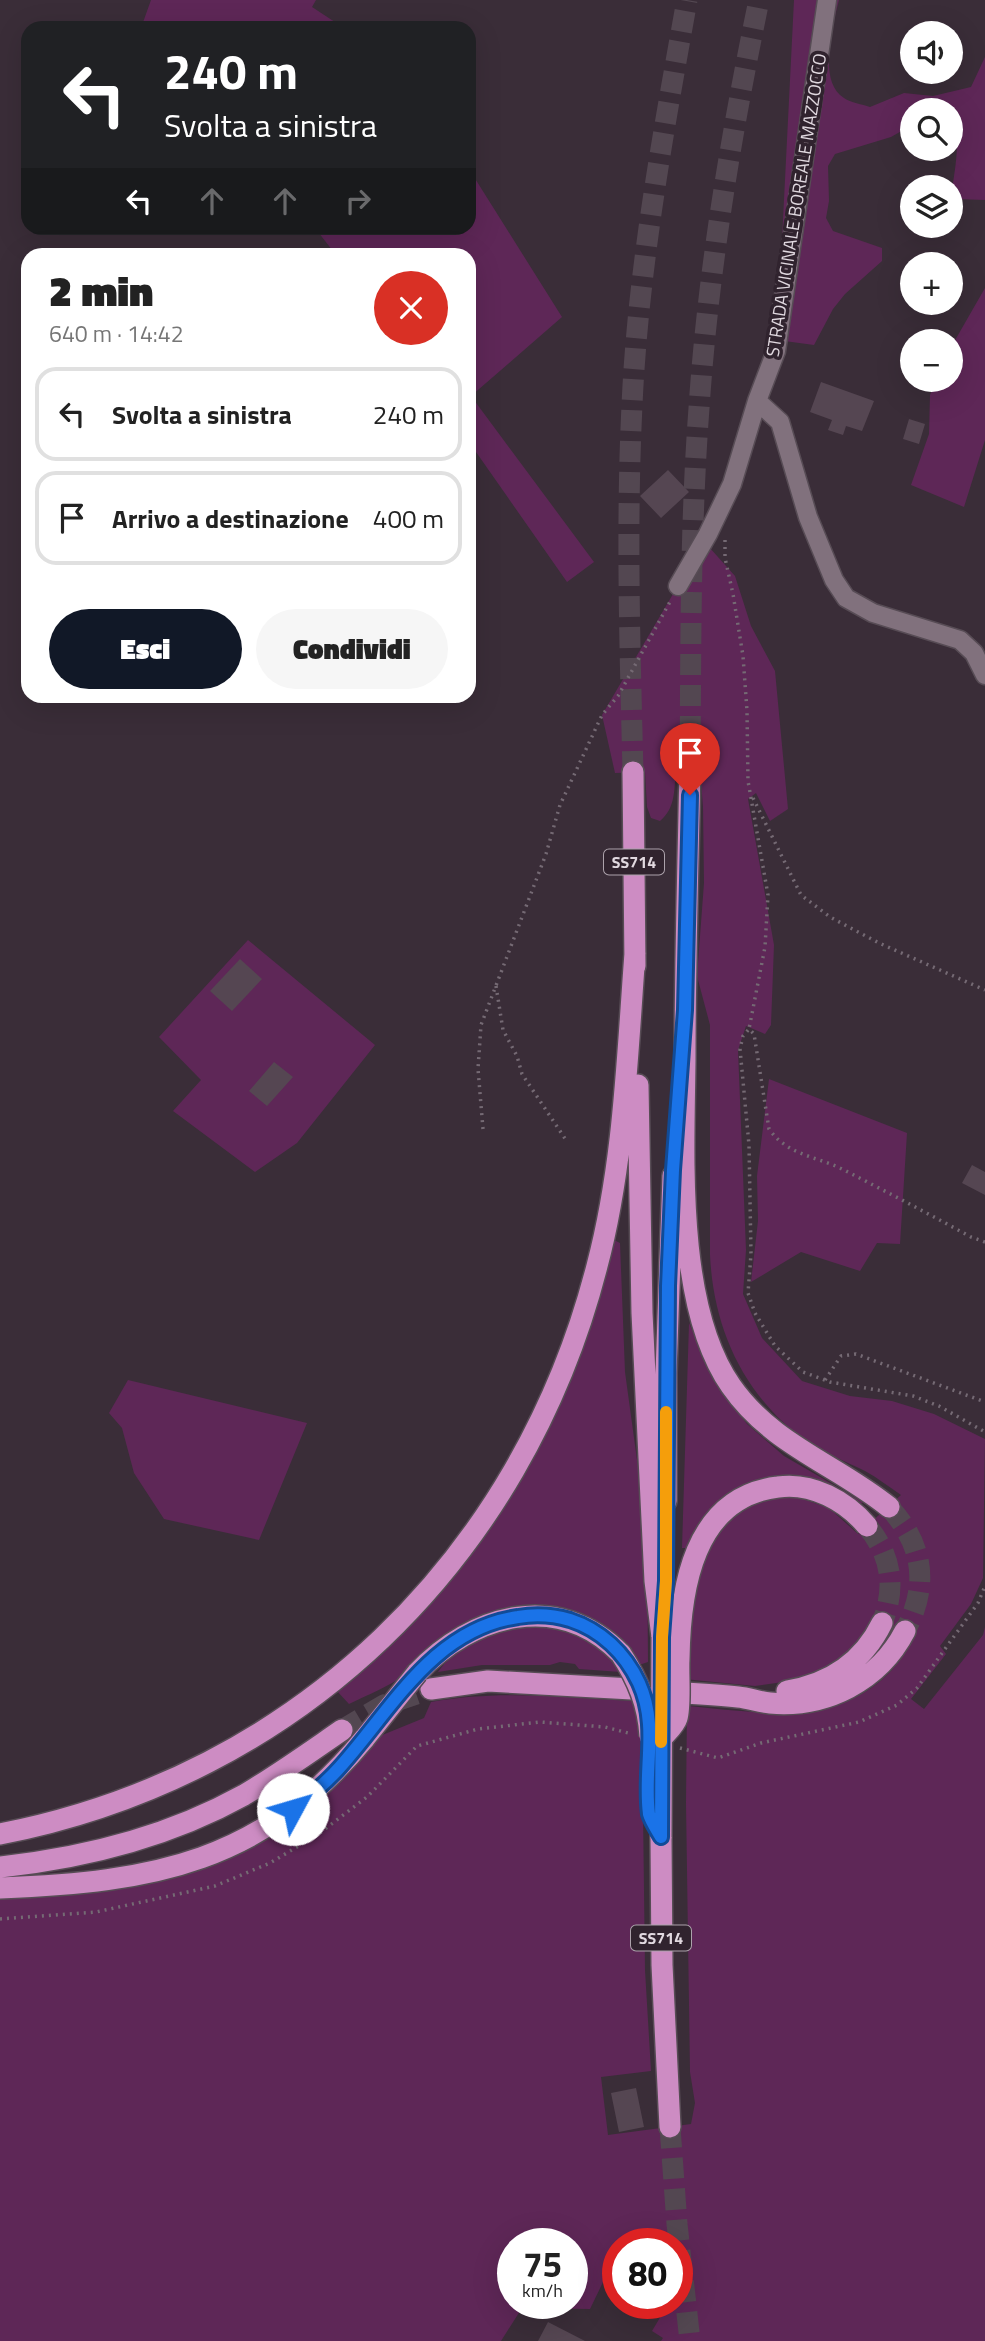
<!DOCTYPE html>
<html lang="it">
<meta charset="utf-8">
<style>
body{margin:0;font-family:"Titillium Web",sans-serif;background:#f6f6f6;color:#222;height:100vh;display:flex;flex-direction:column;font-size:26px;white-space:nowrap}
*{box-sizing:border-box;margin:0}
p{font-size:23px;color:#767676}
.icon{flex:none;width:38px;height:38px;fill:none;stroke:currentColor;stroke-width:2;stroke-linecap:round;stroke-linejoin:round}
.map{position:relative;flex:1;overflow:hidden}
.drawer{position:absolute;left:21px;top:248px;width:455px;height:455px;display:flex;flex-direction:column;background:#fff;border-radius:21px;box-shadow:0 7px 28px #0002}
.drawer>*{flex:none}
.hud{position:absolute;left:21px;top:21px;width:455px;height:214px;border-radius:21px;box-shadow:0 7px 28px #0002;background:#202124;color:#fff;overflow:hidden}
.buttons{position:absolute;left:900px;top:21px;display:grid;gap:14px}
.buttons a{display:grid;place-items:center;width:63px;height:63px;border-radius:50%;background:#fff;box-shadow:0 7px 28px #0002;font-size:35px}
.speed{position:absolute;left:497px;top:2228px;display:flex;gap:14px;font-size:35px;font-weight:700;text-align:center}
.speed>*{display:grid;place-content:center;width:91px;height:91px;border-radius:50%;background:#fff;box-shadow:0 7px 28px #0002;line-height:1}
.speed small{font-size:18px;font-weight:400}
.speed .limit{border:10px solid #d22;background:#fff;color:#111}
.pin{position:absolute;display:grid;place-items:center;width:60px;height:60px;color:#fff;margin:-72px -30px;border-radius:50% 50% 50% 0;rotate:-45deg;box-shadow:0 0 7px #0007}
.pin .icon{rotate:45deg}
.me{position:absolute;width:77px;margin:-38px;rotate:51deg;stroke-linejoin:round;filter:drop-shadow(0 0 5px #0008)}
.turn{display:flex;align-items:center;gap:24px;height:147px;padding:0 28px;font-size:32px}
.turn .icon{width:91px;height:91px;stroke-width:2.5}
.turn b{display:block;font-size:49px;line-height:60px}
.lanes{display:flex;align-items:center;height:66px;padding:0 28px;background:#0003;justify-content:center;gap:35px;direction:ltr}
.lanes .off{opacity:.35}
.round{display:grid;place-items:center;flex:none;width:74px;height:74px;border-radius:37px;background:#f6f6f6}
.overview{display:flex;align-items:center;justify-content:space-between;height:119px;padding:0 28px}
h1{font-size:42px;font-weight:800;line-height:52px}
.cta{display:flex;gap:14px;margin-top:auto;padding:14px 28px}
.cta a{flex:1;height:80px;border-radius:42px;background:#111827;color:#fff;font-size:28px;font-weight:800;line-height:80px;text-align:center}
.cta a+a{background:#f6f6f6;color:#222}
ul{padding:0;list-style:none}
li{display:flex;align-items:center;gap:21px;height:94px;margin:0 14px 10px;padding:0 14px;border:4px solid #e0e0e0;border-radius:21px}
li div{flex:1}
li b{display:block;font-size:26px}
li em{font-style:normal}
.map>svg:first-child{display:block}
.green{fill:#5e2757;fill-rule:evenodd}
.building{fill:#554652}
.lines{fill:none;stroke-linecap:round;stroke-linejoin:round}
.highway-tunnel{stroke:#534751;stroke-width:21;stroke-dasharray:21 10;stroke-linecap:butt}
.minor-casing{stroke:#574c55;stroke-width:21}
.highway-casing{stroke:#574c55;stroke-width:24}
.path{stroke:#756a74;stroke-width:3.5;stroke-dasharray:2 5;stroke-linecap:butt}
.minor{stroke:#81717d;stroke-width:18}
.highway{stroke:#cd8cc3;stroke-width:21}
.highway-bridge-casing{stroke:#574c55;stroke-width:24;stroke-linecap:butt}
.highway-bridge{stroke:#cd8cc3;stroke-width:21}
.route-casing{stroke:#114b97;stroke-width:18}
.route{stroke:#1a73e8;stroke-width:12}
.slow{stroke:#f59e0b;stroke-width:12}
.labels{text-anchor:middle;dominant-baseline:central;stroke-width:7;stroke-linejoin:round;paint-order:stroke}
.shield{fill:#30232e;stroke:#aca2ab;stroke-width:2}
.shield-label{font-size:16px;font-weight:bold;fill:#e1d9e0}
.street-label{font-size:18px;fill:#e1d9e0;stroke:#30232e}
</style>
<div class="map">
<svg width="985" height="2341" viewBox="0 0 985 2341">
<rect width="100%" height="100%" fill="#3a2d38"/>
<path class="green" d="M151,0H316L312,7L344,28H141Z
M794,0H839C833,24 817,82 844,98C851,103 862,104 870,107L904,93L933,96L971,87L985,57V200L956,199L952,191C954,172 963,134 950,120V110H912V125L891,137L835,154L828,166L829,201L826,218L833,231L882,248V261L845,294L833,309L814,345L777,340Z
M469,169L562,317L471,396L594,562L567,582L469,442V256L336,255L315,228H469Z
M985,288V440L964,507L911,485L929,434L930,395L936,380H950V349Z
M709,547L735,576L751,626L775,671L788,809L770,821L756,793L748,799L774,945L771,1025L765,1034L746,1026L738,1050L746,1250L743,1294L762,1338L802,1381L850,1396L892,1401L934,1414L985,1439L983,1578L971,1604L940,1646L946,1654L911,1699L924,1709L983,1635L985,1627V2341H661L663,2338L652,2331L664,2311L650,2303H677V2244H618V2285L605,2278L590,2309L522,2308L501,2341H0V1897L106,1890L145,1884L192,1870L375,1738L424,1718L431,1702C501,1689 566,1698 636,1701L642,1731L645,1970L651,2071L601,2077L608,2135L691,2124L695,2103L690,2072L686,1803L687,1706C754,1712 835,1727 888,1674C901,1661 909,1650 905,1631L874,1620L860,1644L826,1671L783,1682L755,1686L684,1679L692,1581L716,1536L734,1517L756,1503L780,1497L800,1498L829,1508L858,1534L901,1495C889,1487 878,1478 865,1471C845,1461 822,1452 803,1440C796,1435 790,1428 783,1422C736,1378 713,1319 710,1255V1025L697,976L704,883L703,807L700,768L676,769C674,789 676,808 660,821L651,818L647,807L645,772L615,773L602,715L700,548ZM513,2244H572V2303H513Z
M248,940L375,1045L297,1143L255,1172L173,1111L201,1080L159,1037Z
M769,1079L907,1133L900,1244L877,1243L860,1271L801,1252L751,1282L758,1221L757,1176Z
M614,1240L620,1243L625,1372L647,1533L648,1662L639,1665C601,1603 523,1590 462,1626C440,1638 425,1658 405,1674C389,1687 367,1695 349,1704L336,1690C373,1656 411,1624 443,1586C531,1485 580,1370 612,1241Z
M689,1323L717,1385L747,1424L784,1456L863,1502L859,1506L788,1476L755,1482L695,1534L686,1548H682Z
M128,1380L307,1423L259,1540L164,1519L134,1473L122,1428L109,1413Z
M531,1625C569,1630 599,1638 621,1672L579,1669L575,1664L560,1662L550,1665H482L438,1672C459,1642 497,1630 531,1625Z"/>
<path class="building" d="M821,382L874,401L862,431L846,426L843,435L828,430L832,420L810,412Z
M909,419L925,424L919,444L903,439Z
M668,470L689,492L661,518L640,496Z
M240,959L262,979L232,1011L210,991Z
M274,1062L293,1077L267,1106L249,1091Z
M972,1165L985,1172V1195L962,1183Z
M636,2088L644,2127L619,2132L611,2093Z
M548,2322L585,2341H538Z"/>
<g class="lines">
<path class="highway-tunnel" d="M690,768C691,648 690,528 699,408C708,271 731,135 759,0
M633,772C630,649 626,527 632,405C638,269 663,134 687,0
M889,1507C924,1545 929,1586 905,1631
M867,1526C892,1556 896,1588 882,1623
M342,1730L384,1705L431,1689
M670,2127L677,2224L690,2341"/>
<defs>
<path id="minor" d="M827,0L776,351L757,401L780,422L808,517L834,580L846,598L873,613L960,640L974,653L985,675
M678,586L708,534L732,484L757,401"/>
<path id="highway" d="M690,768C688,866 685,963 685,1060C684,1155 675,1306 731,1386C772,1445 836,1464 889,1507
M633,772L635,966
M638,1085L642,1313L655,1581L662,1637
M666,1501V1373L673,1176
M417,1673C472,1614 559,1590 621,1654
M431,1689L488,1681L632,1689
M787,1691C829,1684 863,1662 882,1623
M684,1693C702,1694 720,1695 738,1697C749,1698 759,1702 770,1703C826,1708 879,1681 905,1631
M0,1834C298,1776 522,1559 597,1266C624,1164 627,1058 635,953
M661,1837L662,1965L670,2127
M0,1867C84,1858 170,1836 244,1795C278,1775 310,1752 342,1730
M0,1888C154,1882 262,1863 365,1738"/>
</defs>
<use href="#minor" class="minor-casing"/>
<use href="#highway" class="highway-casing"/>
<path class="path" d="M725,540V558L733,594L743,656L747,711L748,781L768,895L765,947L749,1029
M753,798L801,895L830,917L879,943L985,990
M496,986L503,1030L517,1056L522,1074L566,1140
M483,1129L478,1069L481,1025L546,854L560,805L602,715L618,696L671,600
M985,1242L971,1237C929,1214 887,1192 844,1170C817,1156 788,1156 769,1129L754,1034L749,1029L743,1036L740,1049L749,1145L751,1254L748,1293L755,1313L775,1346L803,1372L830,1382L913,1396L939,1406L985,1432
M825,1380L841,1356L856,1354L985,1402
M680,1748L718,1758L761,1743L859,1722L897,1705L917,1688L978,1603L985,1586
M0,1919L96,1912L215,1886L270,1863L317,1835L367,1797L417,1746L478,1729L540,1722L605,1727L632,1734"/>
<use href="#minor" class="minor"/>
<use href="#highway" class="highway"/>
<defs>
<path id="highway-bridge" d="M621,1654C638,1680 648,1704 650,1736
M365,1738L417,1673
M661,1739C666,1733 675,1725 677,1718C681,1706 678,1673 679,1659C680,1590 693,1497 778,1487C812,1482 846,1501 867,1526
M661,1837L662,1637"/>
</defs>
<use href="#highway-bridge" class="highway-bridge-casing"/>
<use href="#highway-bridge" class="highway-bridge"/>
</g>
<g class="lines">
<defs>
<path id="route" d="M293,1809C310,1796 326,1783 340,1767C392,1709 433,1629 518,1617C535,1614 553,1615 570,1620C601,1630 625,1653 639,1683C659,1727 643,1769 649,1814C651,1821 657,1830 661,1837L662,1637L666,1581L668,1286L673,1170L685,1010L690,795"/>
</defs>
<use href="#route" class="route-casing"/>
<use href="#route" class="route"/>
<path class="slow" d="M661,1742L662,1637L666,1581V1412"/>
</g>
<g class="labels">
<g class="shield">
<rect x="604" y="849.5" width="60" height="25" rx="5"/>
<rect x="631" y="1925.5" width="60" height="25" rx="5"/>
</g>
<g class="shield-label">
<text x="634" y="862">SS714</text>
<text x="661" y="1938">SS714</text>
</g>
<g class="street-label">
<text transform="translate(796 205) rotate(-81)">STRADA VICINALE BOREALE MAZZOCCO</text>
</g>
</g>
</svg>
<div class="buttons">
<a><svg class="icon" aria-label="sound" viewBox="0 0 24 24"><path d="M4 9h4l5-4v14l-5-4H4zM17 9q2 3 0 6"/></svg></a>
<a><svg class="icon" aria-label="search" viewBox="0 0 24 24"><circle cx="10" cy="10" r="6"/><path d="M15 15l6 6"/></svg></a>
<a><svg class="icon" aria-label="layers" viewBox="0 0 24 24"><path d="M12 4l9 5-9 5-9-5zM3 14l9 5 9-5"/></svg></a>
<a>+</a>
<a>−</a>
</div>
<div class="speed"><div>75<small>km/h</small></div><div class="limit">80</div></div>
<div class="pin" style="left:690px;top:795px;background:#d93025"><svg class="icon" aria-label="arrive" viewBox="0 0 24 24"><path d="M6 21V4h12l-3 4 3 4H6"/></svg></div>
<svg class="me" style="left:293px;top:1809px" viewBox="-20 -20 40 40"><circle r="19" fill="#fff"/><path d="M0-13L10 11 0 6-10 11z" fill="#1a73e8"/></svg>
<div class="hud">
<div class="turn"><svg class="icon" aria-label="left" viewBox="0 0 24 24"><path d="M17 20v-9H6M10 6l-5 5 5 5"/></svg><div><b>240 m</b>Svolta a sinistra</div></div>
<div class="lanes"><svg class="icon" aria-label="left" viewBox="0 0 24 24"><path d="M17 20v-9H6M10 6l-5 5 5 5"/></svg><svg class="icon off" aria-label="ahead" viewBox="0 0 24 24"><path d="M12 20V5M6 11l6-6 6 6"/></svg><svg class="icon off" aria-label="ahead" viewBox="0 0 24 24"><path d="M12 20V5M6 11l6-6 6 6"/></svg><svg class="icon off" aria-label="right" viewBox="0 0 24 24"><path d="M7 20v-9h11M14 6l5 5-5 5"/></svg></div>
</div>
<section class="drawer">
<div class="overview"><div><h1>2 min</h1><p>640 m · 14:42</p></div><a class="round" style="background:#d93025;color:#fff"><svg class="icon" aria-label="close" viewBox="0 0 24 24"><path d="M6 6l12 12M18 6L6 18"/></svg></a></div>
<ul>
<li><svg class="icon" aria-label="left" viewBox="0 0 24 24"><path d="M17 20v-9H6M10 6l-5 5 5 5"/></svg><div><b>Svolta a sinistra</b></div><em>240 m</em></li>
<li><svg class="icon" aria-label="arrive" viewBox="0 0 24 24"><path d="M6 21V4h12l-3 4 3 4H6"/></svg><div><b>Arrivo a destinazione</b></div><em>400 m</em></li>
</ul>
<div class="cta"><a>Esci</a><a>Condividi</a></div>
</section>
</div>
